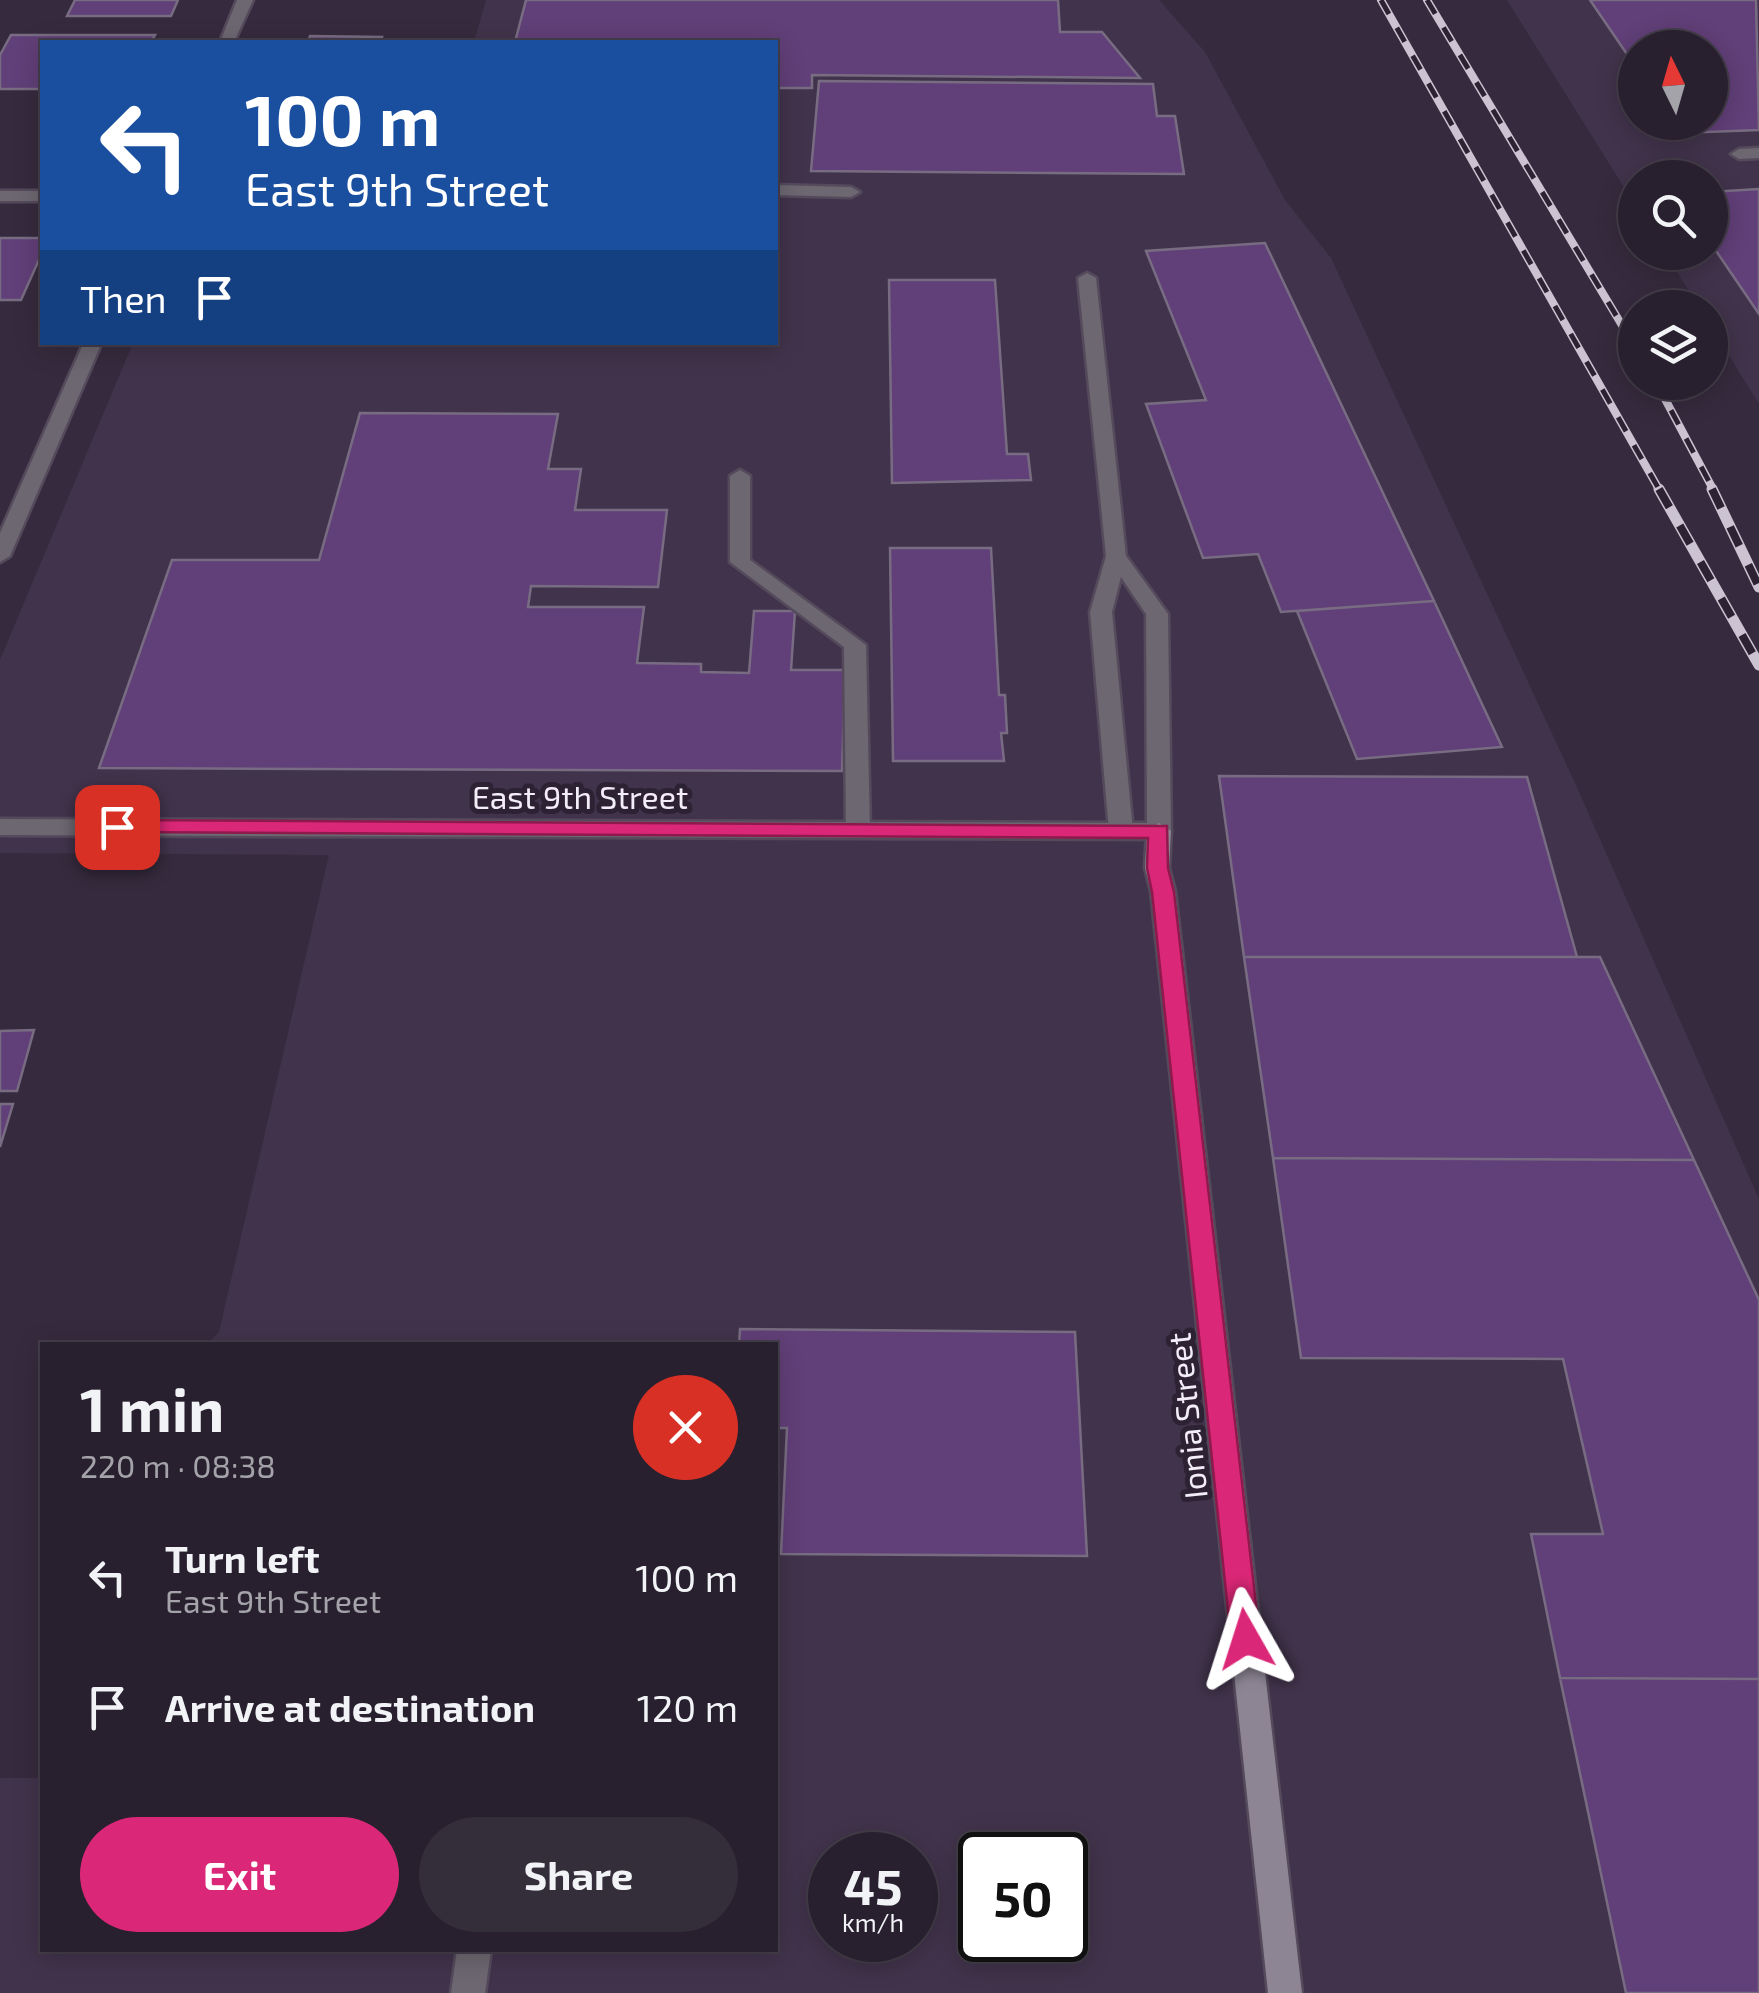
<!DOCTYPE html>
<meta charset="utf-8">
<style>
body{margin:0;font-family:"Exo 2",sans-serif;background:#342d3a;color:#f1f3f6;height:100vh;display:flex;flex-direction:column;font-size:38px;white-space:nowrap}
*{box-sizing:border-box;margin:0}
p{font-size:32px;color:#a5a3aa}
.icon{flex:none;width:55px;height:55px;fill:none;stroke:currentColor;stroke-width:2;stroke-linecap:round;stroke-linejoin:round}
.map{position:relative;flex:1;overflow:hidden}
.drawer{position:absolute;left:40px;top:1342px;width:738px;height:610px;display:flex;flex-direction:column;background:#28202e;border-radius:0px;box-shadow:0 5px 25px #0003,0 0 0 2px #443e4a}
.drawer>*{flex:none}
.banner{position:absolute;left:40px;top:40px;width:738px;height:305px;border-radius:0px;box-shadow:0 5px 25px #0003,0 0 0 2px #443e4a;background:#1a4fa0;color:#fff;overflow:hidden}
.needle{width:65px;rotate:355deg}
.buttons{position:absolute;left:1618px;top:30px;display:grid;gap:20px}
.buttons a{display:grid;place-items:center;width:110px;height:110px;border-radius:50%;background:#28202e;box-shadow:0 5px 25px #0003,0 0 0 2px #443e4a;font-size:50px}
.speed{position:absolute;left:808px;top:1832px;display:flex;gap:20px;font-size:50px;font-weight:700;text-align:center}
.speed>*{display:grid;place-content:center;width:130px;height:130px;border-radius:50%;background:#28202e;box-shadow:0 5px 25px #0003,0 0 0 2px #443e4a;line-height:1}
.speed small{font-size:25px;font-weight:400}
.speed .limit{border:5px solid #111;border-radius:15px;background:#fff;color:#111}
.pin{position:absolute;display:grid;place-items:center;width:85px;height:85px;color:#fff;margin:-42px;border-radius:20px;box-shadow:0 5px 15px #0006}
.me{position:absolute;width:110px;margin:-55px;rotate:354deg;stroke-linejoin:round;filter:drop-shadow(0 0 8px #0008)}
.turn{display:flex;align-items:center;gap:35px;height:210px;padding:0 40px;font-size:45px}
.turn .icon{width:130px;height:130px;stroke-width:2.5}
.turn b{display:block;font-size:70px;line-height:85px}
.then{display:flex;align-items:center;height:95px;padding:0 40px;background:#0003;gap:20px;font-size:38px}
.round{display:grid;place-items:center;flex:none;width:105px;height:105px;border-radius:52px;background:#342d3a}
.head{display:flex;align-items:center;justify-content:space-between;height:170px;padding:0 40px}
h1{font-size:60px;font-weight:700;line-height:75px}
.primary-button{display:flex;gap:20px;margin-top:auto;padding:20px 40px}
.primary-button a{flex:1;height:115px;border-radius:60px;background:#db2777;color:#fff;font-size:40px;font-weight:700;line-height:115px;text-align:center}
.primary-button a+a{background:#342d3a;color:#f1f3f6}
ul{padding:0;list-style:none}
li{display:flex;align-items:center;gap:30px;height:130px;padding:0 40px}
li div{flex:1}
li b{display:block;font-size:38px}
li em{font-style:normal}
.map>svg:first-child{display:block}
.built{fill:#41334b;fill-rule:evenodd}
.building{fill:#613f78;stroke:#786c82;stroke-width:2.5}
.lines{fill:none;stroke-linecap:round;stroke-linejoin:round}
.lane-casing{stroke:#544a5c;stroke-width:5}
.street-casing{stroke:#544a5c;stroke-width:5}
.secondary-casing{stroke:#544a5c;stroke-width:5}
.lane{fill:#6c6770;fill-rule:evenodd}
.street{fill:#6c6770;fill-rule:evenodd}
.secondary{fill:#8d8594;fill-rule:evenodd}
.rail-far1-casing{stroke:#cbc3d1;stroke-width:8}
.rail-casing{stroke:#cbc3d1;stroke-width:11}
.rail-far1{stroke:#2c2233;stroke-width:5;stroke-dasharray:16;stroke-linecap:butt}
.rail{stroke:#2c2233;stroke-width:8;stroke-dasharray:21;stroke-linecap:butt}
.route{fill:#db2777;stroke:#8e194d;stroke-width:2.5}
.labels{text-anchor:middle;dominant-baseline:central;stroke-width:10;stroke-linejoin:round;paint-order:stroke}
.street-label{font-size:32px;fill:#f3ecf9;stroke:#2c2233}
</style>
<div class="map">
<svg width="1759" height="1993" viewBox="0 0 1759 1993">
<rect width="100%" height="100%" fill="#362b3e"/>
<path class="built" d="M486,0H1159L1205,52L1285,200L1331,258L1575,783L1759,1199V1993H0V1778H42V1950H775V1345H206L219,1332L329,855L0,853V660L133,343L775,342V42H474ZM830,1855H915V1940H830ZM980,1855H1065V1940H980Z
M1507,0H1759V404L1710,325V308L1699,307L1665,253L1710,252V178H1635V205ZM1635,48H1710V122H1635Z"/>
<path class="building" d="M75,0H178L171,16H67Z
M526,0H1058L1060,32H1102L1140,78L812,75V88H775V42H515Z
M1590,0H1756L1759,130L1681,133L1673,122H1710V48H1635V66Z
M11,35H155L151,42H42V89H0V55Z
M310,36L382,37L380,42H308Z
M819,81L1153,84L1157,116H1175L1184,174L811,171Z
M1759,189V314L1710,242V230H1719L1710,216V192Z
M0,238H42V253L21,300H0Z
M1265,243L1434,601L1281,612L1258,554L1203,558L1146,404L1206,400L1146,251Z
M889,280H995L1007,454H1028L1031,480L892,483Z
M360,413L558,414L548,469H581L575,510H667L658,587L531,586L528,607H644L637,663L701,664V672L749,673L754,611H795L791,670H845L842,771L99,768L172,560H319Z
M890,548H991L999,695H1005L1007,733H1001L1004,761H893Z
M1434,601L1502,747L1357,759L1297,611Z
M1219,776L1527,777L1577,957H1244Z
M1244,957H1600L1694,1160L1273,1158Z
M34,1030L17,1091H0V1031Z
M0,1104H13L0,1147Z
M1273,1158L1694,1160L1759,1300V1679L1560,1678L1531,1534H1603L1563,1359L1301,1358Z
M740,1329L1075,1332L1087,1556L781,1554L787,1428H775V1345H739Z
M1560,1678L1759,1679V1993H1626Z"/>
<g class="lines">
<defs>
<path id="lane" d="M775,185L851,187L860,192L851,197L775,195Z
M1087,273L1096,278L1126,556L1168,614L1171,831L1159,839L1147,831L1146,614L1121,577L1112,612L1133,831L1121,839L1109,831L1090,612L1106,556L1078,278Z
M740,470L750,476V560L866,645L870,830L866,835H850L846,830L844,647L730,562V476Z
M457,1950H491L485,1993H451Z"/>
<path id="street" d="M237,0H253L234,42H220Z
M1759,148V158L1739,159L1731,154L1739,149Z
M0,191H42V201H0Z
M84,342H102L10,556L0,562V533Z
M0,819L1159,823L1171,831L1159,839L0,835Z"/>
<path id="secondary" d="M1159,823L1171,831L1169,868L1175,891L1302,1993H1268L1151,891L1145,868L1147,831Z"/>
</defs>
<use href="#lane" class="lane-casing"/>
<use href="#street" class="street-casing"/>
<use href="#secondary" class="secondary-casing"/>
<use href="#lane" class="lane"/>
<use href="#street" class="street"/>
<use href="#secondary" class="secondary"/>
<defs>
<path id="rail-far1" d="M1381,0L1660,491
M1427,0L1635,347
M1656,382L1714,491"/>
<path id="rail" d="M1659,489L1759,665
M1712,489L1759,587"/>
</defs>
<use href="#rail-far1" class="rail-far1-casing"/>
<use href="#rail" class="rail-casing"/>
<use href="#rail-far1" class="rail-far1"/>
<use href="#rail" class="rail"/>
</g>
<path class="route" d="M117,820L1167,826L1168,868L1174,892L1260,1639L1256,1648L1246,1652L1236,1648L1231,1639L1152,892L1147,868L1148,838L109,832L106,827Z"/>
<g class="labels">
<g class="street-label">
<text x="580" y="796">East 9th Street</text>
<text transform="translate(1186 1416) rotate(-96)">Ionia Street</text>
</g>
</g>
</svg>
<div class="buttons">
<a><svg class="needle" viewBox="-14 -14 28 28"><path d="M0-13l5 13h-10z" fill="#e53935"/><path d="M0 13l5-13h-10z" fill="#a5a3aa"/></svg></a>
<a><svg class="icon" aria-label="search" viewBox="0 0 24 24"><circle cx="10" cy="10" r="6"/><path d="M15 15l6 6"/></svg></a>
<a><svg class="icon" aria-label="layers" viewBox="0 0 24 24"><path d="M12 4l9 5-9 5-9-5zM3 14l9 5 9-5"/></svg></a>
</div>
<div class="speed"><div>45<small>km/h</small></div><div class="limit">50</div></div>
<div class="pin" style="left:117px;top:827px;background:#d93025"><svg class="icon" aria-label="arrive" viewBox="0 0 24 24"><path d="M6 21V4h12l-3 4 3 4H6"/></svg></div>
<svg class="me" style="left:1246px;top:1639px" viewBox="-20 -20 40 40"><path d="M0-17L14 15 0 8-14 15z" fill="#db2777" stroke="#fff" stroke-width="4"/></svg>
<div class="banner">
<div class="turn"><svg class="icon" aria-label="left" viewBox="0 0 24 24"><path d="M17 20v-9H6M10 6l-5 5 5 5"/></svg><div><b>100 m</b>East 9th Street</div></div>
<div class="then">Then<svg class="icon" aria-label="arrive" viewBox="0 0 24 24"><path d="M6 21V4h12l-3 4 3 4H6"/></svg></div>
</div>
<section class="drawer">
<div class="head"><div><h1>1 min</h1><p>220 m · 08:38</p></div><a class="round" style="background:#d93025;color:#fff"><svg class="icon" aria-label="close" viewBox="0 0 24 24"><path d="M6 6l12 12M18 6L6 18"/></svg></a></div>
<ul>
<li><svg class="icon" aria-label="left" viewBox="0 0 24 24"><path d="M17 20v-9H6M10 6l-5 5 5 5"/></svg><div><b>Turn left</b><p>East 9th Street</p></div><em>100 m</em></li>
<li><svg class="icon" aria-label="arrive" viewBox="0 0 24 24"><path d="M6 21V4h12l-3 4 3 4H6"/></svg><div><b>Arrive at destination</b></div><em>120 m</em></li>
</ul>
<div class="primary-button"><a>Exit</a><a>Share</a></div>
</section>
</div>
